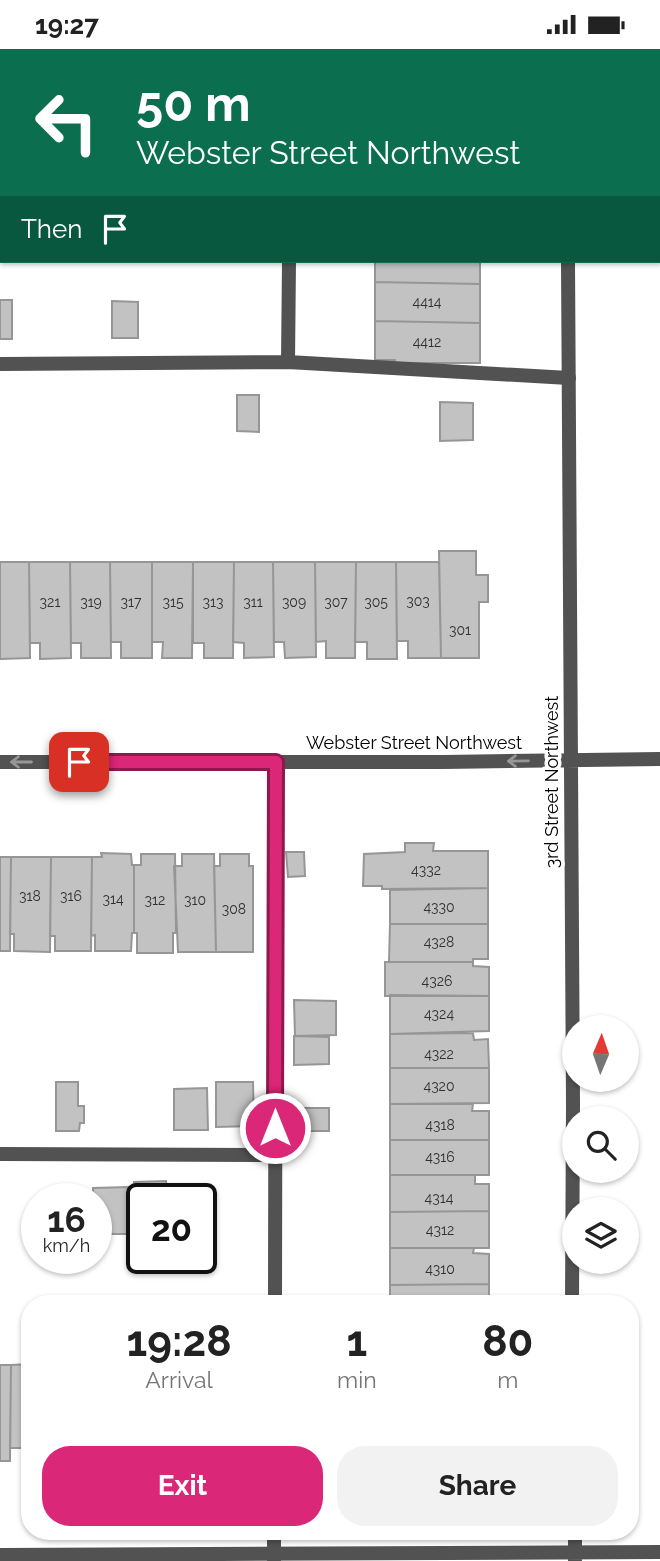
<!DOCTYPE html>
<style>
body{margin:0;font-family:Raleway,sans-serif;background:#f2f2f2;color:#222;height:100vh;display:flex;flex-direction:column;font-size:26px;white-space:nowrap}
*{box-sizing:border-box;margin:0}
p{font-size:23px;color:#767676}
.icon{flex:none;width:38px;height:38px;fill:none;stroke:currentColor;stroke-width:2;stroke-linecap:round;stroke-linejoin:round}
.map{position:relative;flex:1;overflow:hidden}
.drawer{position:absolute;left:21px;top:1246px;width:618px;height:245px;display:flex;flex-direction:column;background:#fff;border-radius:28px;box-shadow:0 2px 5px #0004}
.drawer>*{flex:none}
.guide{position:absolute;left:0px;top:0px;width:662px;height:214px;box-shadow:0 2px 5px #0004;background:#0b6e4f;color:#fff;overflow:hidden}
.needle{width:46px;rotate:2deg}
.buttons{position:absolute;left:562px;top:966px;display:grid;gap:14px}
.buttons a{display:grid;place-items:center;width:77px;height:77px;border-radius:50%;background:#fff;box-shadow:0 2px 5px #0004;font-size:35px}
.speed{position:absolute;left:21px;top:1134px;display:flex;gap:14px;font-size:35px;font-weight:700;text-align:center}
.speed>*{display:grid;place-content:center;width:91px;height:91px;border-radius:50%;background:#fff;box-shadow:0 2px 5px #0004;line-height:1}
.speed small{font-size:18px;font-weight:400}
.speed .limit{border:4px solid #111;border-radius:10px;background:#fff;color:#111}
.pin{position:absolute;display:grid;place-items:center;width:60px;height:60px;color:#fff;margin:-30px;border-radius:14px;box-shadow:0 4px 10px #0006}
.me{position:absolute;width:77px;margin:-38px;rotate:0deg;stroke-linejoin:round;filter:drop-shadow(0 0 5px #0008)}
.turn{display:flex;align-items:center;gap:24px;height:147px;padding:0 21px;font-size:32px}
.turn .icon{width:91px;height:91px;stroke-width:2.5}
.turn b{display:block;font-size:49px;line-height:60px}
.then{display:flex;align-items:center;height:66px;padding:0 21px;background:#0003;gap:14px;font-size:26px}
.eta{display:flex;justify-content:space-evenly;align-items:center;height:119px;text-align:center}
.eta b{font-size:42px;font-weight:700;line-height:49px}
.cta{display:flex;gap:14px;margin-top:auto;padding:14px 21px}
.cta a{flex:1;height:80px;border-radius:28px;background:#db2777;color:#fff;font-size:28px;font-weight:700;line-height:80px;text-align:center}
.cta a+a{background:#f2f2f2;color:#222}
.status{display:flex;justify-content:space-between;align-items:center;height:49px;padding:0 35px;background:#fff;direction:ltr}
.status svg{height:19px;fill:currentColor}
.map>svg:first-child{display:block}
.building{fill:#c2c2c2;stroke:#969696;stroke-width:2}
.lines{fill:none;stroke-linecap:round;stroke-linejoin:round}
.service{stroke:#525252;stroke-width:14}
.minor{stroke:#525252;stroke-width:14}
.oneway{stroke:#979797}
.route-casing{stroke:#8e194d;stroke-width:18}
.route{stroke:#db2777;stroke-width:12}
.labels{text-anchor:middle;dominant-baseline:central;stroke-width:7;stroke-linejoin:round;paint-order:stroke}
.number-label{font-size:14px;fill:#303030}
.street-label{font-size:18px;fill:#000;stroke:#fff}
</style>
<div class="status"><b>19:27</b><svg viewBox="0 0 49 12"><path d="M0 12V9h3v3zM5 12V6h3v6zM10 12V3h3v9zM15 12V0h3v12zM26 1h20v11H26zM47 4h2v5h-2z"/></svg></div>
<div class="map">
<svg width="660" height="1512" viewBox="0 0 660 1512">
<rect width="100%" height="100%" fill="#fff"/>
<path class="building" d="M0,21H2V125H0Z
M375,212H480V235L375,233Z
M375,233L480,235V274L375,272Z
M0,251H12V290H0Z
M112,252L138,253V289H112Z
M375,272L480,274V314H395V311H375Z
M237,346H259V383L237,382Z
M440,353L473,354V391L440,392Z
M439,502H476V526H488V553H479V609H441Z
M0,513H29L30,609L0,610Z
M29,513H70L71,609L40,610V594H30Z
M70,513H110L111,609H81V594H71Z
M110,513H152V609H121V593H111Z
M152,513H193L192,609H162L163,593H152Z
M193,513H234L233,609H204V594H193Z
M234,513H273L274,608L244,609V594L233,593Z
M273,513H315L316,608L285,609L284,593H274Z
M315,513H356L355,609H326V592L316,593Z
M356,513H396L397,610H367V593H355Z
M396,513H439L441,609H408V592H397Z
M405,794H434L433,802H488V839L382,840V837H363L364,805L405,803Z
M286,803H304L305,827L288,828Z
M101,804L131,805L132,816H134V884H132L131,902H95V886L91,887L92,808H102Z
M141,805H175L176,884H173V904H137V884H134V816H141Z
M182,805H214L216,903H178L174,817H182Z
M220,805H249V817H253V903H216L214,817H220Z
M0,808H11L10,902H0Z
M11,808H51L50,903L14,902V885H10Z
M51,808H92L91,902H55V887H50Z
M488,839V875H390V841Z
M390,875H488V910H473V913H389Z
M385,913H473V917L489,918V947H385Z
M390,946L489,947V982L390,985Z
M294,951L336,952V986L295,987Z
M473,984L474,991L488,990L489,1019H390V985Z
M294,987L329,988V1015L294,1016Z
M390,1019H489V1054L390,1055Z
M56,1033H78V1057H84V1074H80L79,1082H56Z
M216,1033H253L254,1077L216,1078Z
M207,1039L208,1081H174V1040Z
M390,1055H473L472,1062H489V1091H390Z
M295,1059H329V1082H295Z
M390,1091H489V1126H390Z
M390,1126H475V1135H489V1162L390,1163Z
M166,1132L167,1150H142V1177H135L134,1133Z
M177,1137H207L208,1176H201V1150H177Z
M128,1138V1185H96V1150H93V1139Z
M85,1141V1150H52V1142Z
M489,1162V1199H390V1163Z
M390,1199H474L473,1204L489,1205V1235L390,1236Z
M489,1235V1255H390V1236Z
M30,1315V1413H22V1399H10L11,1316Z
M0,1316H11L10,1412H0Z"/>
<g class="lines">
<path class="service" d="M289,2V0
M288,313L289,212
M0,315L288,313L569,329
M0,1105L275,1106
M275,1255L276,713
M274,1512V1482"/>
<path class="minor" d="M568,0V2
M568,212L573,1055L572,1255
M0,713H444L660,710
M575,1482V1511
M0,1506L660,1503"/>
</g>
<defs><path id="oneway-shaft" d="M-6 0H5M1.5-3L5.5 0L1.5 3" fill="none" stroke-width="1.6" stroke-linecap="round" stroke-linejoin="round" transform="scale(1.75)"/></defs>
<g class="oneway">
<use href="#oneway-shaft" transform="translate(518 712) rotate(179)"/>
<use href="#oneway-shaft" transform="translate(21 713) rotate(180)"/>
</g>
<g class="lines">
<defs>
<path id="route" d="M79,713H276L275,1079"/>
</defs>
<use href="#route" class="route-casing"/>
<use href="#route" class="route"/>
</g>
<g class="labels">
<g class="number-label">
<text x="427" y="253">4414</text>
<text x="427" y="293">4412</text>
<text x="418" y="552">303</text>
<text x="50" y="553">321</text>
<text x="91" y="553">319</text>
<text x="131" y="553">317</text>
<text x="173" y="553">315</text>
<text x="213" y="553">313</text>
<text x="253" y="553">311</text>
<text x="294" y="553">309</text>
<text x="336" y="553">307</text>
<text x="376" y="553">305</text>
<text x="460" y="581">301</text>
<text x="426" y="821">4332</text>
<text x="30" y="847">318</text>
<text x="71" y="847">316</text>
<text x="113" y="850">314</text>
<text x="155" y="851">312</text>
<text x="195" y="851">310</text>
<text x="439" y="858">4330</text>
<text x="234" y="860">308</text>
<text x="439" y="893">4328</text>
<text x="437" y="932">4326</text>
<text x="439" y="965">4324</text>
<text x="439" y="1005">4322</text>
<text x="439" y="1037">4320</text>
<text x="440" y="1076">4318</text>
<text x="440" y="1108">4316</text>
<text x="439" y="1149">4314</text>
<text x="440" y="1181">4312</text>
<text x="440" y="1220">4310</text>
</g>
<g class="street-label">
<text x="414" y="693">Webster Street Northwest</text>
<text transform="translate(551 733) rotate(-90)">3rd Street Northwest</text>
</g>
</g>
</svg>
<div class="buttons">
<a><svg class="needle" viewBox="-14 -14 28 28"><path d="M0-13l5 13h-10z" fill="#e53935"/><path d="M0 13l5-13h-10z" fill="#767676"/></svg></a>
<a><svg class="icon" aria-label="search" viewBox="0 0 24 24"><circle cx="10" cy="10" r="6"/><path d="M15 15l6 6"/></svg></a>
<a><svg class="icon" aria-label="layers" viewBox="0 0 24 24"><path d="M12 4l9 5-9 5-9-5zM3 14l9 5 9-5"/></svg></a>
</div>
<div class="speed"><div>16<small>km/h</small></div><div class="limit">20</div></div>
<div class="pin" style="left:79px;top:713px;background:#d93025"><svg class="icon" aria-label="arrive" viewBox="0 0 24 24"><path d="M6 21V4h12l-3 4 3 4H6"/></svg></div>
<svg class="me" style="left:275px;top:1079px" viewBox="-20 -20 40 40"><circle r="17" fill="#db2777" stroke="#fff" stroke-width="3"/><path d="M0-11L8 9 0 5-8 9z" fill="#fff"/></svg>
<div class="guide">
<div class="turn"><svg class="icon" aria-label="left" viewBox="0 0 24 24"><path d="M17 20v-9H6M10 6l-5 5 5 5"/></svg><div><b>50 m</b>Webster Street Northwest</div></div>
<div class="then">Then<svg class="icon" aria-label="arrive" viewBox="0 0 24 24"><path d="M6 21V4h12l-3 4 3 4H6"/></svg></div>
</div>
<section class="drawer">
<div class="eta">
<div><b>19:28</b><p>Arrival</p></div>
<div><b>1</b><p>min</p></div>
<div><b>80</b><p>m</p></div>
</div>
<div class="cta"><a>Exit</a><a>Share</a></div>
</section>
</div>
